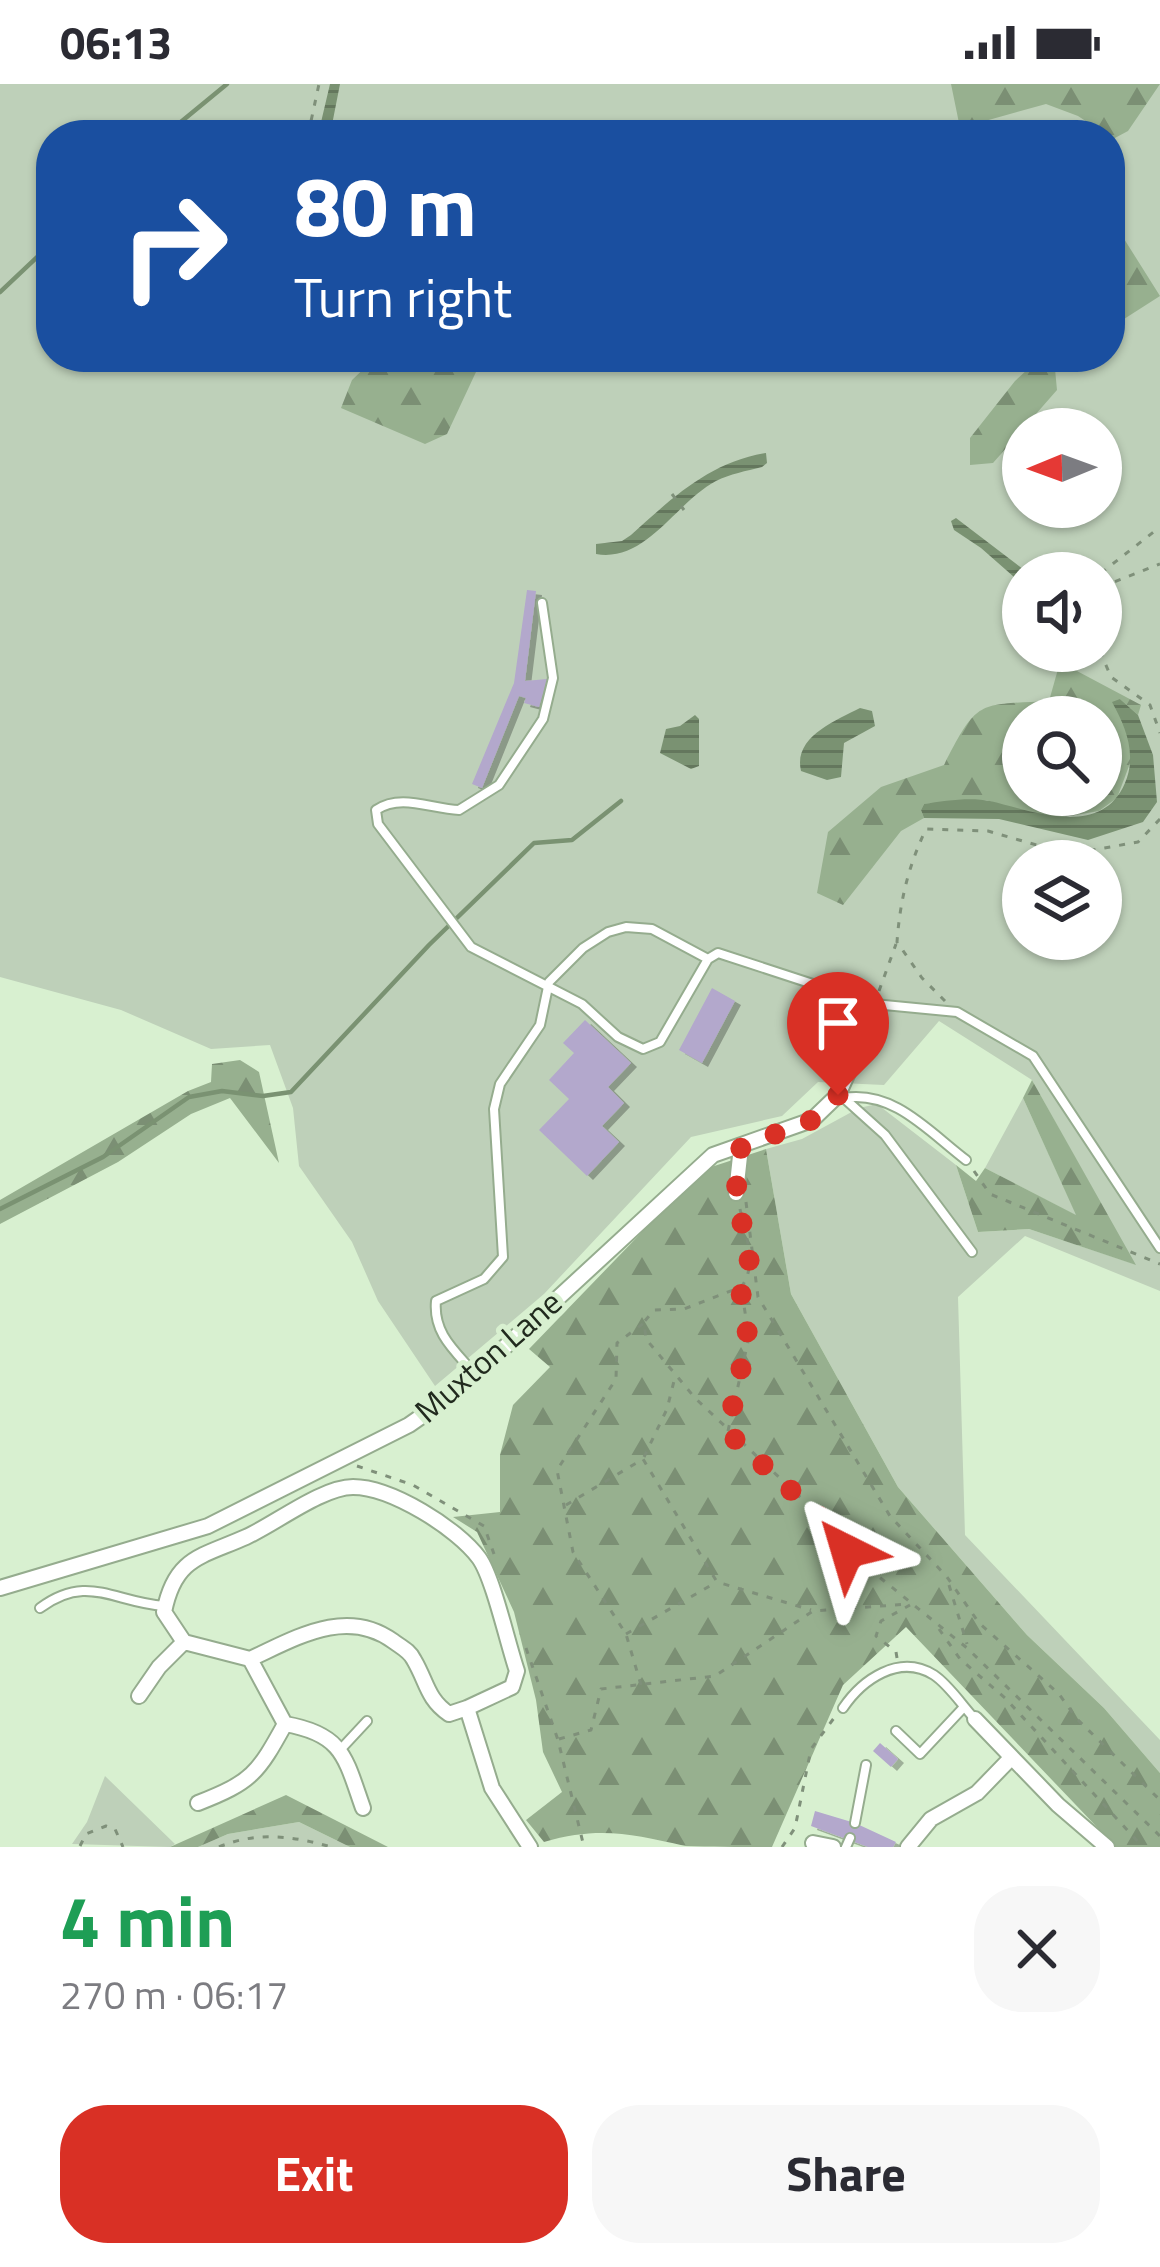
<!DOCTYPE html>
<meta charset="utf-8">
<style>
body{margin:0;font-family:"Titillium Web",sans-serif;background:#f7f7f7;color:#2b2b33;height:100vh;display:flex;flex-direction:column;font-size:45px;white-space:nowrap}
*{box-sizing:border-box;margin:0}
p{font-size:39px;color:#7c7c81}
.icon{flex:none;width:66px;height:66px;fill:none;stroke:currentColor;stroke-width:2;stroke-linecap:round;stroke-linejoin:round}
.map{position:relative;height:1763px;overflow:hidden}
.panel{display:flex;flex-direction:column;background:#fff;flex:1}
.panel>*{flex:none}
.guide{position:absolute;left:36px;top:36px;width:1089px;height:252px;border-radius:48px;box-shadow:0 3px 9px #0004;background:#1a4fa0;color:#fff;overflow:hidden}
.needle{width:78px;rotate:269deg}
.fabs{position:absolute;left:1002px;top:324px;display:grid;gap:24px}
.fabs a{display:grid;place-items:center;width:120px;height:120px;border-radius:50%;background:#fff;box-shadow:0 3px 9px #0004;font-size:60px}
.pin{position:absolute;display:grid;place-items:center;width:102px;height:102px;color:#fff;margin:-123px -51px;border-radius:50% 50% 50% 0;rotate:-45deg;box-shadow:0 0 12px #0007}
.pin .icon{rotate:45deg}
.me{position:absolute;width:132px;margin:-66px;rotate:320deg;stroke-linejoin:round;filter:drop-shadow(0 0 9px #0008)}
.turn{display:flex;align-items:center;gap:42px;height:252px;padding:0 60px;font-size:54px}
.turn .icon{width:156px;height:156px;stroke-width:2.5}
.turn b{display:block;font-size:84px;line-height:102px}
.round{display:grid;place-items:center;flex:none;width:126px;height:126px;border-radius:48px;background:#f7f7f7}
.summary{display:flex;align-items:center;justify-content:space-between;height:204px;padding:0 60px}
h1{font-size:72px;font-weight:700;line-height:90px;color:#1e9e55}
.cta{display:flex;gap:24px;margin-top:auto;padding:24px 60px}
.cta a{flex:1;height:138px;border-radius:48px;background:#d93025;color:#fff;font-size:48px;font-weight:700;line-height:138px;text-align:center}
.cta a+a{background:#f7f7f7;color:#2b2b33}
.status{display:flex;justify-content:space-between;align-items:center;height:84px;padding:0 60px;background:#fff;direction:ltr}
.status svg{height:33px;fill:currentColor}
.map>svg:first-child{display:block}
.green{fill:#bed0b9;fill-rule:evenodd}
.forest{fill:url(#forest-firs);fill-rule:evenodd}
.water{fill:url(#water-rules)}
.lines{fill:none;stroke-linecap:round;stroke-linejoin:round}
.stream{stroke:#7a9272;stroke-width:4.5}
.building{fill:#b3a8cc;filter:url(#shadow)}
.lane-casing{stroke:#95ac8e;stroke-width:12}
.street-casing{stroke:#95ac8e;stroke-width:18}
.path{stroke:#7f907a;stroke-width:3;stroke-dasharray:6 9;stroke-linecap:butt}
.lane{stroke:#fff;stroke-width:8}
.street{stroke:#fff;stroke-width:14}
.route{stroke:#d93025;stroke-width:21;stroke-dasharray:0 37.8}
.labels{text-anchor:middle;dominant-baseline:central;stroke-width:10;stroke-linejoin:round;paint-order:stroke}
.street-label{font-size:33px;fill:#212a1e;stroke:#d8f0d0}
</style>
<div class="status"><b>06:13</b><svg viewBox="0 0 49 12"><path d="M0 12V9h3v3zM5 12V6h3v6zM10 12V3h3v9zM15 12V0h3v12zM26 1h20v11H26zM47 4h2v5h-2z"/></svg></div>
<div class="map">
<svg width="1160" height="1763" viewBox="0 0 1160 1763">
<defs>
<pattern id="forest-firs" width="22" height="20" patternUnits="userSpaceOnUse" patternTransform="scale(3)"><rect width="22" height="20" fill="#97b08f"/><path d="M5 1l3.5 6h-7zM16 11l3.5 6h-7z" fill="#7b8f74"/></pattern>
<pattern id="water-rules" width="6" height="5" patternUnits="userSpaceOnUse" patternTransform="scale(3)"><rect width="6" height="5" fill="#7a9272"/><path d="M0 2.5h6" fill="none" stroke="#64775d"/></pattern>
<filter id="shadow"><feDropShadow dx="6" dy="4" stdDeviation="0" flood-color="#0004"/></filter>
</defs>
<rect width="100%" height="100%" fill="#d8f0d0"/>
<path class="green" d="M0,0H1160V1207L1025,1152L958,1213L965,1451L1160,1656V1689L1104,1624L1027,1551L898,1403L791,1210L766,1065L802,1055L859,1024L877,1020L956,1081L978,1148L1029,1145L1134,1180L1032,996L939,937L884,1001L818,998L782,1032L691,1053L544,1210L435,1302L378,1217L352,1158L299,1082L293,1024L270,961L211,965L121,926L0,893ZM51,51H1110V273H51ZM1023,345H1101V423H1023ZM1023,489H1101V567H1023ZM1023,633H1101V711H1023ZM1023,777H1101V855H1023Z
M1023,1014L1077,1132L985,1084Z
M105,1692L175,1760L170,1763L72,1760L87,1738Z
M299,1738L350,1763H198L228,1750Z"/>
<path class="forest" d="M951,0H1160L1128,47L1113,55L1078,32L1046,20L960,44Z
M1121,150L1160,212L1110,244V153Z
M376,273H483L447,350L425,360L341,324L352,296Z
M1040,274L1055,285L1057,306L993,379L970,381V354L1015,297Z
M1060,578L1141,621L1138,631L1120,615L1132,674L1117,714L1099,727L1064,733L1031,730L986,716L924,720L921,726L924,734L901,747L843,821L817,809L828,748L881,703L944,681C978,615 977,621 1049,617ZM1023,633H1101V711H1023Z
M240,976L259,988L279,1079L230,1014L191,1030L118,1078L0,1140V1116L188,1007L211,998L212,980Z
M1032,996L1136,1181L1029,1145L978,1148L956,1081L976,1097L985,1084L1076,1131L1023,1014Z
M766,1065L791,1210L898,1403L1027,1551L1104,1624L1160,1689V1763H1116L906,1543L843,1601L772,1763C745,1763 712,1763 685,1762C632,1750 599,1742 544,1758L526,1736L562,1708L543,1668L536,1616L514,1528L477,1448L453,1433L500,1428V1371L513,1321L550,1283L529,1265L702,1086Z
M286,1711L388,1763H350L299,1738L228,1750L198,1763H170Z"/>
<path class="water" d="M330,0H340L330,51H318Z
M766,369L767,379L762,383C746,387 730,390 716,397C676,418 646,479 596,470V460L622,457L631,451C672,414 710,378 766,369Z
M956,434L1028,489H1023V501L981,464L954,446L951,437Z
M1120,615L1138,631L1153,671L1157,718L1143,738L1088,756L999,735L924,734L921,726L924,720C944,717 969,713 990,717C1033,727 1101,755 1125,699C1137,671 1126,643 1112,618Z
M860,624L872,627L875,642L844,659L841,693L827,696L801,687C793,653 835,637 860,624Z
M695,631L699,635V682L691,685L660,669L666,645L680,642Z"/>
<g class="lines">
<path class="stream" d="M165,51L227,0
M0,208L51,160
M0,1125L103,1073L189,1013L222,1007L263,1012L291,1008L429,861L534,759L572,756L621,717"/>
</g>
<path class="building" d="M527,506L536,507L525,597L547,595L539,623L524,619L526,614L519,612L482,704L472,700L514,599Z
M712,904L735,917L702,979L679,966Z
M585,936L631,979L608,1003L624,1019L602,1042L619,1058L587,1092L539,1046L569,1015L549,996L574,969L563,959Z
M880,1659L898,1675L891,1683L873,1667Z
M815,1727L855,1739L896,1758L893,1763H868L811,1742Z"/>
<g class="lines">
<defs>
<path id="lane" d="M542,519L553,594L543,635L499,701L459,726C431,725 401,709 376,726L378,740L471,863L582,920L618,953L643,965L660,958L708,875L718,869L874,920L957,928L1033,972L1160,1164
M844,1014C894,1006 929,1048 966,1076
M845,1015L885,1051L972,1168
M474,1289C454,1266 433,1249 436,1217L484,1195L503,1173L494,1025L500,1000L540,941L549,898L583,864L608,848L626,843L652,845L708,875
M40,1524C87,1489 113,1518 164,1522
M843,1624C862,1596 899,1569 934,1591C948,1600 962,1621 974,1634
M896,1647L920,1670L964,1623
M340,1666L367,1637
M855,1739L866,1681
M846,1763L850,1754"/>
<path id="street" d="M736,1109L741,1063
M0,1504L208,1442L409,1341L455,1309L713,1071L812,1036L838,1011L851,982
M184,1558L164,1528C175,1473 201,1473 246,1453C275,1440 322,1403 353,1403C391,1403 457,1444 479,1474C493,1493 508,1561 517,1587L512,1603L467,1624L492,1704L530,1763
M250,1575C296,1554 346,1523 393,1557C401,1563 410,1567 414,1576C427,1598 427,1615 449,1630L467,1624
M139,1612L159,1583L184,1558L250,1575L285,1640C258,1689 252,1698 198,1719
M975,1635L1058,1721L1107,1763
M285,1640C343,1650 345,1673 363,1724
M813,1759L833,1763
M908,1763L931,1735L977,1709L1010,1675"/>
</defs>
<use href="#lane" class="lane-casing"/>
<use href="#street" class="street-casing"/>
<path class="path" d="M308,51L319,0
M672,410L684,426
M1101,489L1160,443
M1101,503L1160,480
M1100,567L1111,593L1150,621L1160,649
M879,907L896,860
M945,917L922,894L897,858C900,817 908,783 926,745L988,747L1040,762L1082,768L1138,758L1160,735
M856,969L869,933
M974,1087L990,1110L1160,1180
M746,1118L758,1213L890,1432L947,1493L979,1539L1059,1610L1077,1635L1160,1716
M740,1125C745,1149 758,1183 741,1203L684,1225L654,1226L644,1238L646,1255L695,1314L817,1429L847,1467L967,1564L1160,1752
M728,1347L749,1253L741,1203
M644,1373L667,1325L675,1293
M357,1382L413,1401L484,1442L494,1470
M566,1421L643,1375L717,1498L811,1526
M949,1501L967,1560
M939,1545L960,1575L1005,1614L1143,1763
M626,1550L715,1499
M526,1564L558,1656L584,1763
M897,1574L896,1568L876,1552L881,1537L910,1521
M641,1601L626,1550L573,1468L557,1386L616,1295L617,1259L644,1239
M559,1655L591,1646L601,1605L715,1592L813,1527L909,1520
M80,1762L86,1750L106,1742L115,1745L123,1763
M219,1763C257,1747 293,1752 331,1763
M782,1763L795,1744L811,1665L834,1634"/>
<use href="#lane" class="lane"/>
<use href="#street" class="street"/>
</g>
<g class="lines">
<path class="route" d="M838,1011L812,1036L741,1063L736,1108L751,1186L740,1203L748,1253L727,1348L817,1430L847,1467"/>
</g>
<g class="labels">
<g class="street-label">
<text transform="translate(488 1272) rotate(-41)">Muxton Lane</text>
</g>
</g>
</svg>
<div class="fabs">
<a><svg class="needle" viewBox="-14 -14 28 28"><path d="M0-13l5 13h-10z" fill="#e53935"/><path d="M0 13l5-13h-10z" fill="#7c7c81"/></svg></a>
<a><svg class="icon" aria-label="sound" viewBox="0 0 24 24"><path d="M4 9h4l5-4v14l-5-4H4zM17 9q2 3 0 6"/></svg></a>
<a><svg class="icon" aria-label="search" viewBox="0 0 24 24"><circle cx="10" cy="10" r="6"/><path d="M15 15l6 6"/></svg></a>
<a><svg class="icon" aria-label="layers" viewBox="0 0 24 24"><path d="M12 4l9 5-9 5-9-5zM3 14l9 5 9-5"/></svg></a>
</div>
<div class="pin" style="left:838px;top:1011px;background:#d93025"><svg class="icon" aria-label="arrive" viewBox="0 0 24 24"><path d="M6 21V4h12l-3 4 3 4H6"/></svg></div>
<svg class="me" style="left:847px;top:1467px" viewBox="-20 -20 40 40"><path d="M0-17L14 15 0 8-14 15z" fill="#d93025" stroke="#fff" stroke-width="4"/></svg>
<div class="guide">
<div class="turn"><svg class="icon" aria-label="right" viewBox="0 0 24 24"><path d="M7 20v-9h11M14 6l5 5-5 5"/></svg><div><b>80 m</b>Turn right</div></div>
</div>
</div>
<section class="panel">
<div class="summary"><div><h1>4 min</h1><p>270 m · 06:17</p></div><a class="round"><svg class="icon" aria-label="close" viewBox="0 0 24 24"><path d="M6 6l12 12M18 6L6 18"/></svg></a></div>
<div class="cta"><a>Exit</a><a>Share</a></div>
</section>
